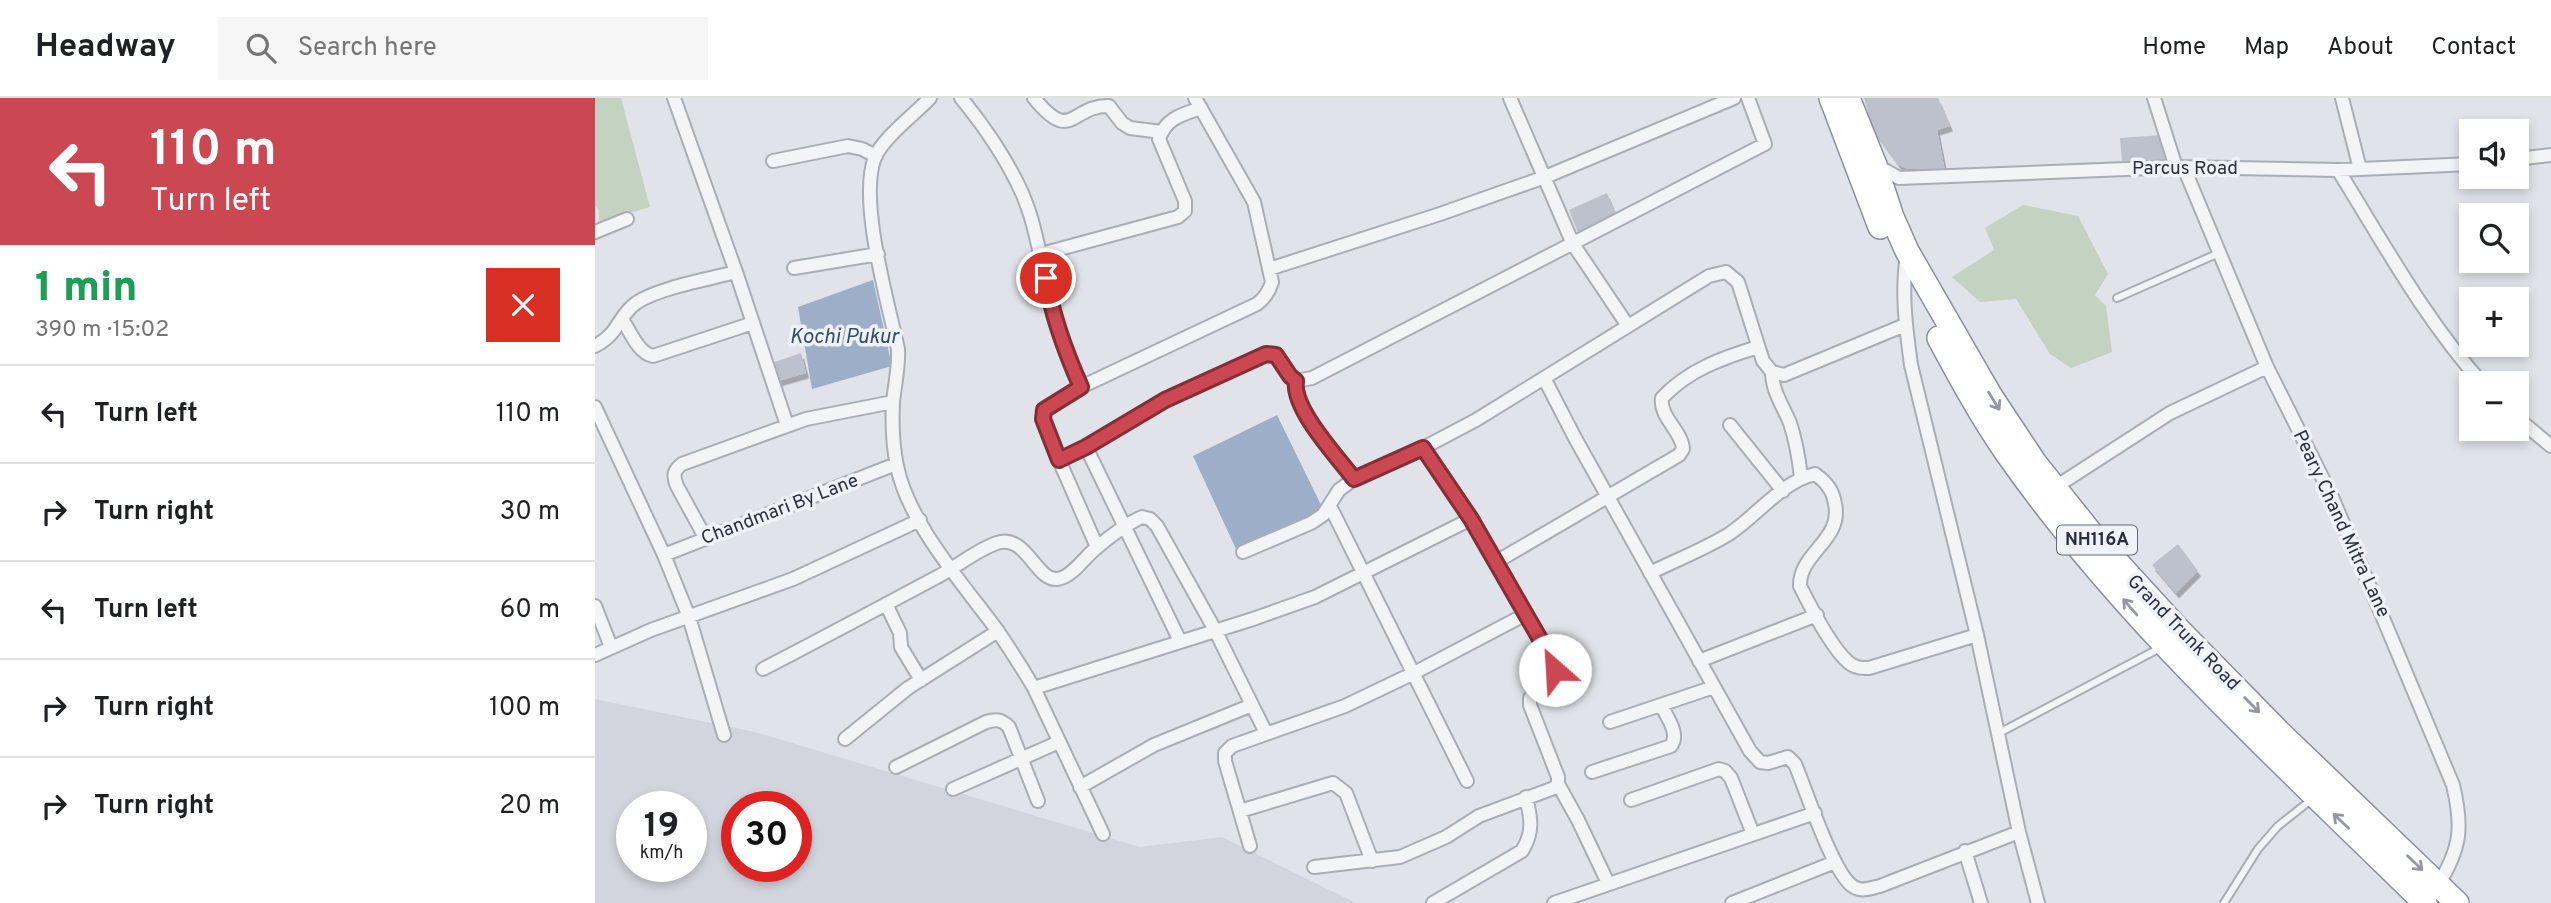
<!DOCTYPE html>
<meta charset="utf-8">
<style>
body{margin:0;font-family:Overpass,sans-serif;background:#f6f6f6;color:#202124;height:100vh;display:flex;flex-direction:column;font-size:26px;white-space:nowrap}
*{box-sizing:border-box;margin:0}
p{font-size:23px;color:#757577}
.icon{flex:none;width:38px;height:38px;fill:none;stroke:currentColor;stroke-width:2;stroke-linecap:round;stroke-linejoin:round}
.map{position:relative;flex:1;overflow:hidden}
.side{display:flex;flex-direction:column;background:#fff;width:595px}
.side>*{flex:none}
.top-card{background:#cb4751;color:#fff;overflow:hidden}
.controls{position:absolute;left:1864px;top:21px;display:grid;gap:14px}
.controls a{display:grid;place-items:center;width:70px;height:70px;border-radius:0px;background:#fff;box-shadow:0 4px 10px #0003;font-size:35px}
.speed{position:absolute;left:21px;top:693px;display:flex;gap:14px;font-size:35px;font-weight:700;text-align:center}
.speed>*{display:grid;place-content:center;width:91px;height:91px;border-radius:50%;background:#fff;box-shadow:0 4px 10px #0003;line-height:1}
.speed small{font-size:18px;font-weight:400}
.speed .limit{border:10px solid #d22;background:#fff;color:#111}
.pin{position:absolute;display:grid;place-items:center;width:60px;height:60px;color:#fff;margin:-30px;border:4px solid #fff;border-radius:50%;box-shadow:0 2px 7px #0007}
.me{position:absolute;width:77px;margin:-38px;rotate:334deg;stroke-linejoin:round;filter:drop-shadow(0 0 5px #0008)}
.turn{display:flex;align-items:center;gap:24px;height:147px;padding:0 35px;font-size:32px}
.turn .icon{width:91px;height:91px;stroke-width:2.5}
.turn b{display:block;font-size:49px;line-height:60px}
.round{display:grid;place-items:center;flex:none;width:74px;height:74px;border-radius:0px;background:#f6f6f6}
.overview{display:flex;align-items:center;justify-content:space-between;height:119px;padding:0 35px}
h1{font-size:42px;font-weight:800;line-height:52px;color:#1e9e55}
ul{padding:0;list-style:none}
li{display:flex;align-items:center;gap:21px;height:98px;padding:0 35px;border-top:2px solid #e0e0e0}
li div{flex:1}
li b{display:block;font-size:26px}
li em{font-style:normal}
header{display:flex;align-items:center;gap:42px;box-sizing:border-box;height:98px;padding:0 35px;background:#fff;border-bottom:2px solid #e0e0e0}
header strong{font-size:33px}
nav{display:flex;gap:38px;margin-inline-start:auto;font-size:24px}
.search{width:490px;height:63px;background:#f6f6f6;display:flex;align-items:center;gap:18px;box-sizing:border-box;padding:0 24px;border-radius:0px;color:#757577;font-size:26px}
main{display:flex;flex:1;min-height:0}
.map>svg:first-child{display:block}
.built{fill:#d2d5dd;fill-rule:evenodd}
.green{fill:#c4d2c1}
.water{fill:#9caec8}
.building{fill:#bdc1cb;filter:url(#shadow)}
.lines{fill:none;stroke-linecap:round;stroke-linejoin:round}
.lane-casing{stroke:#a9adb6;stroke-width:10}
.street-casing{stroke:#a9adb6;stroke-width:16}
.highway-casing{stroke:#888f9f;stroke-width:26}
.lane{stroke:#f2f4f7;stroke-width:6}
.street{stroke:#f2f4f7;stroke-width:12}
.highway{stroke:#fff;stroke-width:23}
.oneway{stroke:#9497a0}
.route-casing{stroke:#842e35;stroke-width:18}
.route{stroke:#cb4751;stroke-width:12}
.labels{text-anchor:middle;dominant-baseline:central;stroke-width:7;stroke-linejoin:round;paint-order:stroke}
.shield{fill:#eff2f6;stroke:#646a77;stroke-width:2}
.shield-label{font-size:18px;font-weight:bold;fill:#292f40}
.street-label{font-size:19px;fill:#292f40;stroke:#eff2f6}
.water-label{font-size:21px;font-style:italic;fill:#344b72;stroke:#eff2f6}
</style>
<header>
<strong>Headway</strong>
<div class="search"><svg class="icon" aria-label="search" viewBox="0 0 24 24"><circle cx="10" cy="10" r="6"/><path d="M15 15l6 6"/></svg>Search here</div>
<nav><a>Home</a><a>Map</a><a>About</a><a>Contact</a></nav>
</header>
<main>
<section class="side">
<div class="top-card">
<div class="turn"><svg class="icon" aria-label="left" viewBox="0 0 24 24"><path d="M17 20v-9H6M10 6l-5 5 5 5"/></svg><div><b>110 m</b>Turn left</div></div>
</div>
<div class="overview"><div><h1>1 min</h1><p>390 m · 15:02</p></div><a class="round" style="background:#d93025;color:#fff"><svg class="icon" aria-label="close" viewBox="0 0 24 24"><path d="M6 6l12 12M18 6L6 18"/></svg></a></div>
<ul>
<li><svg class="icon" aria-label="left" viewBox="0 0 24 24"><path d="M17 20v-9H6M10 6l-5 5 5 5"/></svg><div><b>Turn left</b></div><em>110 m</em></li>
<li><svg class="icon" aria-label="right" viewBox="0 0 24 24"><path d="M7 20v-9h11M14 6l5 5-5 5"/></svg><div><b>Turn right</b></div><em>30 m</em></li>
<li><svg class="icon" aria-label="left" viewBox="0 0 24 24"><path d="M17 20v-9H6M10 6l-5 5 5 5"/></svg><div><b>Turn left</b></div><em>60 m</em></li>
<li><svg class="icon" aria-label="right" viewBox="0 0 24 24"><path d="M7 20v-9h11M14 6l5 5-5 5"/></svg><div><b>Turn right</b></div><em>100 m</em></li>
<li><svg class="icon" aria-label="right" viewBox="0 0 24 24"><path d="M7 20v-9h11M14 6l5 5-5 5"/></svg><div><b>Turn right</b></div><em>20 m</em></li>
</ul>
</section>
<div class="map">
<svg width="1956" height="805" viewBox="0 0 1956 805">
<defs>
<filter id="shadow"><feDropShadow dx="3" dy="5.5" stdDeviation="0" flood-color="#0004"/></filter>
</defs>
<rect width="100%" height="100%" fill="#e0e3e9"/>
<path class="built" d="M0,601L160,634L545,749L627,739L761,805H0ZM37,709H96V768H37ZM142,709H201V768H142Z"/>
<path class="green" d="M0,0H26L55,109L4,124V112L0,107Z
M1428,107L1483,118L1513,176L1500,197L1511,208L1517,254L1476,270L1455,256L1421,201L1385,204L1357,179L1399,152L1390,130Z"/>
<path class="water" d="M278,182L297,268L217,291L203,209Z
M682,317L729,413L641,451L598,358Z"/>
<path class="building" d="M1269,0H1343L1355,28L1342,32L1350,73L1310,70L1303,66L1278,32Z
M1568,37L1575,61L1527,63L1525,40Z
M1012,95L1022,120L984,137L974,112Z
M206,255L211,275L183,283L177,265Z
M1583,446L1603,473L1581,495L1557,467Z"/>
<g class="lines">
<defs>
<path id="lane" d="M1522,200L1624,155
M1404,635L1565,550
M1629,805L1663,751L1683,728L1716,702"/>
<path id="street" d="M79,0L141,174L192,327
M335,0C320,16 288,40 280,59C263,102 293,204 303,251C304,269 300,285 298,304C297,323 298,349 302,368C313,424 368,486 402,532C415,551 427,570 439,590
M366,0C389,28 412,62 427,95C442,129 446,167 455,203C461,233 474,261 486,289L449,312L448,321L464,362L491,349L570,302L671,256C691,259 687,273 701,283L717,280L1170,46L1153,0
M439,0C477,47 476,7 514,8L527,25L535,30L566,34
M915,0L978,146L1033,228
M1559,0L1581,69
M1747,0L1765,71
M1922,61L1956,57
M178,63L253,48L267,51L281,58
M1281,67L1304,80L1581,69L1743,72L1876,66
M1589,70L1672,269L1737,399L1770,477L1858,687C1868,729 1866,750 1843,787
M1743,72C1788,144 1830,222 1887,285
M0,134L32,121
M446,156L583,119L590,113V103L564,41C571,20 586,17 606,10
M1312,157C1306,194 1311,230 1316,267L1382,537L1424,734L1443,805
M199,170L283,156
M674,171L845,116L950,79L1139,0
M27,221C35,233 43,255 58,258L158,225
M0,248C25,235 22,219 41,205C63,190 114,181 141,174
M1177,274C1177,293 1188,308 1195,325C1201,343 1204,361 1206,380
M949,280L980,340L1155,653L1165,664L1173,665L1193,659L1200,666C1210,689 1239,779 1259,789C1267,794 1276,790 1285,788L1424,734
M701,283C697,309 743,359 759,381
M486,289L662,206C670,200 674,194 677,184L659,104L600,0
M0,309L69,457L94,519L129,637
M1922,320L1956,348
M1135,327L1188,393
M491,349L585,543
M464,362L502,449
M1459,390L1575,315L1672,269
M735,408L872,683
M111,441L82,388C78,378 78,373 87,366L211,321L298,304
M648,454L716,425L728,417L744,392L759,381L828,350
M69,457L301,366
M901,464L1084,357L1088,351C1087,333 1064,319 1067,300C1093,272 1127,260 1163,249
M1055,475C1081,462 1110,451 1134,436C1163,417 1186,384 1220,376C1231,384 1238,392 1240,406C1248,442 1204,455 1205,488C1215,508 1237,550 1253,564C1260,570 1266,570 1274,570L1382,537
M291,506L305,535L306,549L326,582
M0,508L16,549
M0,557L56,532L198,481L325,422
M1104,563L1222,517
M168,571C226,541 284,510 342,479C362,469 381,452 402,445C431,435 441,483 462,481C476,480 489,460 499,452C514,439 529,427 547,419L555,421L562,428L620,532L671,635
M1015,624L1119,589
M250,641L313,590L403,533
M301,669L391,624C401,621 406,621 414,629L443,703
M997,674L1076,648C1085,636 1072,619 1066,607
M963,686L983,722L1013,785
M485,689L559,647L657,607
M358,691L464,644
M1036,702L1124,671L1130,673L1136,680L1158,736
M645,713L738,685L751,695L777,763
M508,736L439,590L658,521L720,499L876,421
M655,748L630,663V655L637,648L750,608L819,575L931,516
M1370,753L1386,805
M719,769L805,759L851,739L884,718L959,690L963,686V679L935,607V600L956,580L960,572L957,562L876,421L828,350L881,322L1114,178L1131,174L1143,184L1168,263L1177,274L1189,277L1310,227
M838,805L927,753C939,734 936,720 931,699
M959,805L1220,715
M1137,805L1240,764"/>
<path id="highway" d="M1236,0L1285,129
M1253,0L1280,67L1297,119L1312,153L1395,297L1440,365L1500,440L1584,532L1684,634L1862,805
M1344,240C1365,279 1386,318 1411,354C1529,523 1684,661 1830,805"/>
</defs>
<use href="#lane" class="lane-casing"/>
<use href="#street" class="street-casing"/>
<use href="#highway" class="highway-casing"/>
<use href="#lane" class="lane"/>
<use href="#street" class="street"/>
<use href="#highway" class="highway"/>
</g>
<defs><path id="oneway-shaft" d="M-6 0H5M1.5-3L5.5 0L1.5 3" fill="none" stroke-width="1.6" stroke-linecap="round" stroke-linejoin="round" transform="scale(1.75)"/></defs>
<g class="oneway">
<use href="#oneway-shaft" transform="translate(1399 303) rotate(58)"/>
<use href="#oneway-shaft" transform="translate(1535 509) rotate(-131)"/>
<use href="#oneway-shaft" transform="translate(1657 607) rotate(46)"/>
<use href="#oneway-shaft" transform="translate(1746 723) rotate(-136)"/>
<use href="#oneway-shaft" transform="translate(1820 765) rotate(44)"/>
</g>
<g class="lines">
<defs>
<path id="route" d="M451,180C457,218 470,253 486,289L449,312L448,321L464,362L491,349L570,302L671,256L681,257L695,278L701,283C697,311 742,358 759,381L828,350L876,421L957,562L960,572"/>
</defs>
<use href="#route" class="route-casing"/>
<use href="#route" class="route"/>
</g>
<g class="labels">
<rect class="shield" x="1462" y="427.5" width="80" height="29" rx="5"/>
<g class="shield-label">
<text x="1502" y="442">NH116A</text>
</g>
<g class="street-label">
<text x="1590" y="71">Parcus Road</text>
<text transform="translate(185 412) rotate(-21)">Chandmari By Lane</text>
<text transform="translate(1746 426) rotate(65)">Peary Chand Mitra Lane</text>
<text transform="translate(1588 535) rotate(46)">Grand Trunk Road</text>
</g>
<g class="water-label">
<text x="249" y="239">Kochi Pukur</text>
</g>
</g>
</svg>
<div class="controls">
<a><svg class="icon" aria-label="sound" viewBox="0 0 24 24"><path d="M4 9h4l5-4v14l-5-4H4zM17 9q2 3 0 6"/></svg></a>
<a><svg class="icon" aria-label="search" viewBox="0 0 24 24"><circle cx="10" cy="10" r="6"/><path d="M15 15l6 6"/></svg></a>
<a>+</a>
<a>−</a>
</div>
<div class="speed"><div>19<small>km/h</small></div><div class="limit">30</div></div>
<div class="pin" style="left:451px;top:180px;background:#d93025"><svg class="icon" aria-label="arrive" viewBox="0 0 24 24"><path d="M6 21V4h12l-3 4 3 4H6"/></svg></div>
<svg class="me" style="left:960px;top:572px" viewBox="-20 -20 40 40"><circle r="19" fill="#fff"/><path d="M0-13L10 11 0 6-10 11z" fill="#cb4751"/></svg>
</div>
</main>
